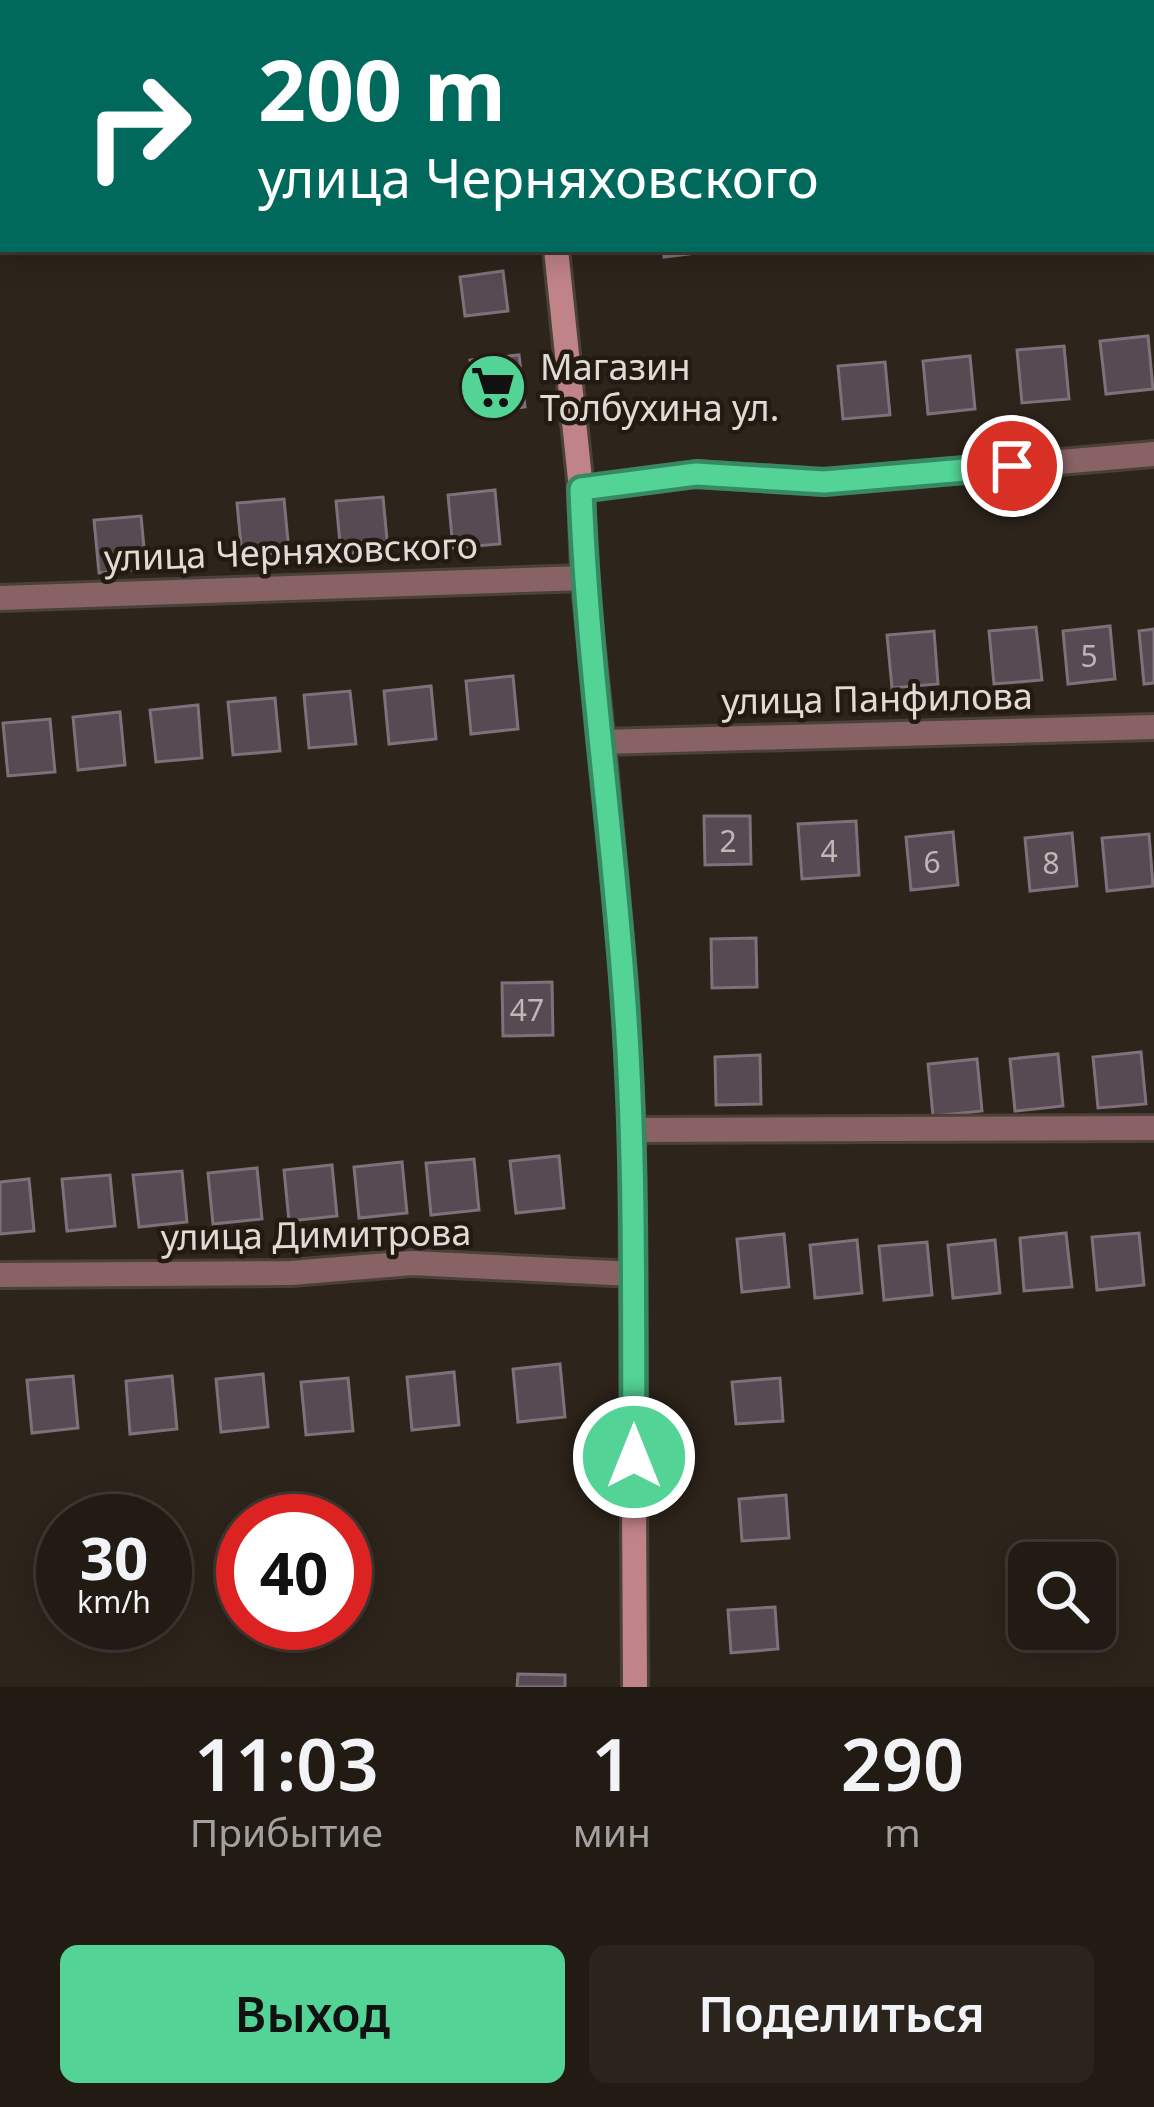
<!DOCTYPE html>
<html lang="ru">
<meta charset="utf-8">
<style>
body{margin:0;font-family:"Noto Sans",sans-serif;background:#2a241d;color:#f1f3f6;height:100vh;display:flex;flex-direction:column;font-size:45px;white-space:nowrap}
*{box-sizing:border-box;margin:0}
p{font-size:39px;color:#a2a1a0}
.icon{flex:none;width:66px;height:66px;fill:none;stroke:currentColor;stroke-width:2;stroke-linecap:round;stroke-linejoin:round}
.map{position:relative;height:1687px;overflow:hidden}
.details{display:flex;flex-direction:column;background:#221b14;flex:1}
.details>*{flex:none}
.banner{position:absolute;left:0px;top:0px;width:1155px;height:252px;box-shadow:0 6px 30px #0003,0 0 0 3px #3f3934;background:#00695c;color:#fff;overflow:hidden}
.tools{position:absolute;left:1008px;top:1542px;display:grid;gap:24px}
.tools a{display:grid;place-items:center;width:108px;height:108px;border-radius:18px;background:#221b14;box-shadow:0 6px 30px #0003,0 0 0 3px #3f3934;font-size:60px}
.speed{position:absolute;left:36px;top:1494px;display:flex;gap:24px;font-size:60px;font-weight:700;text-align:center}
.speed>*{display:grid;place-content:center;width:156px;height:156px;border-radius:50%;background:#221b14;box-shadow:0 6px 30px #0003,0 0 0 3px #3f3934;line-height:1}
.speed small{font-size:30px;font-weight:400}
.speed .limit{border:18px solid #d22;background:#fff;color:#111}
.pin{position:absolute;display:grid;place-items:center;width:102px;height:102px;color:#fff;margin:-51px;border:6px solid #fff;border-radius:50%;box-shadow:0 3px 12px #0007}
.me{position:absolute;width:132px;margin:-66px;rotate:0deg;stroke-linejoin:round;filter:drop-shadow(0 0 9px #0008)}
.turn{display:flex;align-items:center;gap:42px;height:252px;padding:0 60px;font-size:54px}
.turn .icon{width:156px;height:156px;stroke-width:2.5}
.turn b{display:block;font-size:84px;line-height:102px}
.eta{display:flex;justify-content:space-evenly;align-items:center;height:204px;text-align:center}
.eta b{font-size:72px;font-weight:600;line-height:84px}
.primary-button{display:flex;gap:24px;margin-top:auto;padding:24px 60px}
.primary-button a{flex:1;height:138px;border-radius:18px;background:#53d396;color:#111;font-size:48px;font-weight:600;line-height:138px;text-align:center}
.primary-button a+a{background:#2a241d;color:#f1f3f6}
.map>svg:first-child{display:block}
.building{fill:#574a52;stroke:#7e7179;stroke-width:3}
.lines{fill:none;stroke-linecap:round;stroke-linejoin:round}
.street-casing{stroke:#4a4139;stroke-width:30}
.secondary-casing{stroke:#4a4139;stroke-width:30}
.street{stroke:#886265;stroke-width:24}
.secondary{stroke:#c08388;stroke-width:24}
.route-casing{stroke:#368962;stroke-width:30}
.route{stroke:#53d396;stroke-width:21}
.labels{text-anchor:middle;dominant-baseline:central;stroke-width:9;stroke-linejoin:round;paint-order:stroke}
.number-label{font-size:30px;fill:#beb7b4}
.poi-label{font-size:36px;fill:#e1dbd5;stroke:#231b12;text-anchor:start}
.street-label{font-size:36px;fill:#e1dbd5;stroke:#231b12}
</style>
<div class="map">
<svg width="1154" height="1687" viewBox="0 0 1154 1687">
<rect width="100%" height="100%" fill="#2d241b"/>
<path class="building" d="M209,0H256V3H209Z
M328,0H375V3H329Z
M3,17V71H1L0,18Z
M663,249H713V251L664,257Z
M503,271L508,311L465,316L460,277Z
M1148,336L1153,389L1106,394L1100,341Z
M1064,346L1069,399L1022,403L1017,350Z
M519,355L525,407L476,413L470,360Z
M970,356L975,409L928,414L923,361Z
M885,362L890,415L843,419L838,366Z
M495,490L500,544L453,548L448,495Z
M383,497L388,550L341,554L336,501Z
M284,499L289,552L242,556L237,503Z
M141,516L146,569L99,573L94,520Z
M1110,626L1115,679L1068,684L1063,631Z
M1036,627L1042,680L994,684L989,631Z
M1154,629V683L1144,684L1139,631Z
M934,631L938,684L892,688L887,635Z
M513,676L518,729L471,734L466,681Z
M431,686L436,739L389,744L384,691Z
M350,691L356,744L309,748L304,695Z
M275,698L280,751L233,755L228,702Z
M198,705L202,758L156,762L150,710Z
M120,712L125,765L78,770L73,717Z
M50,719L55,772L8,776L3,723Z
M704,816H750L751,864L705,865Z
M856,821L859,875L802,879L798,824Z
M953,832L958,885L911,890L906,837Z
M1072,833L1077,886L1030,891L1025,838Z
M1149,834L1153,886L1107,891L1102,838Z
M756,938L757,987L712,988L711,939Z
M552,982L553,1035L503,1036L502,983Z
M1141,1052L1146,1104L1098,1108L1093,1057Z
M1058,1054L1063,1106L1015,1111L1010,1059Z
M760,1055L761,1104L716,1105L715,1057Z
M977,1059L982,1111L933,1116L928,1064Z
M559,1156L564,1208L516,1213L510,1161Z
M474,1159L479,1210L431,1215L426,1163Z
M402,1162L407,1213L359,1218L354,1167Z
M332,1165L337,1216L289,1221L284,1170Z
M257,1168L262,1219L213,1224L208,1173Z
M182,1171L187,1222L139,1227L133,1175Z
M110,1175L115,1226L67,1231L62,1179Z
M29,1179L34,1231L0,1234V1182Z
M1066,1233L1072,1287L1024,1291L1020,1238Z
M1139,1233L1144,1285L1097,1290L1092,1237Z
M784,1234L789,1287L742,1292L737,1239Z
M857,1240L862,1293L815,1298L810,1245Z
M995,1240L1000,1293L953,1298L948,1245Z
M927,1242L932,1295L884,1300L879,1246Z
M560,1364L565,1417L518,1422L513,1369Z
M454,1372L459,1425L412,1430L407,1377Z
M263,1374L268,1427L221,1432L216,1379Z
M73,1376L78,1428L32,1433L27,1380Z
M172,1376L177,1429L130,1434L126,1381Z
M348,1378L353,1431L306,1435L301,1382Z
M780,1378L783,1421L736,1424L732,1382Z
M786,1495L789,1538L742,1541L739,1499Z
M775,1607L778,1649L731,1653L728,1610Z
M518,1674L565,1675V1687H517Z"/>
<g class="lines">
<defs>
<path id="street" d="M975,3L1032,0
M0,87H3
M581,489L696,474L824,482L1154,454
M0,598L584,578
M602,742L1154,727
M632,1130L1154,1128
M0,1275L291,1273L412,1263L633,1274"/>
<path id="secondary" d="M530,0V3
M556,249L581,489L584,578L602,742L625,993L632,1130L635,1687"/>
</defs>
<use href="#street" class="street-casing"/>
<use href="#secondary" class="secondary-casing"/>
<use href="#street" class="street"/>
<use href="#secondary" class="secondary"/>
</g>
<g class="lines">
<defs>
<path id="route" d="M634,1457C633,1302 636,1146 624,991C612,823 587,657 581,489L696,474L824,482L1012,466"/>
</defs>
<use href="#route" class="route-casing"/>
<use href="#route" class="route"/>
</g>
<defs>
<symbol id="supermarket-disc" viewBox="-11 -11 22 22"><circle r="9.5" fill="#53d396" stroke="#231b12"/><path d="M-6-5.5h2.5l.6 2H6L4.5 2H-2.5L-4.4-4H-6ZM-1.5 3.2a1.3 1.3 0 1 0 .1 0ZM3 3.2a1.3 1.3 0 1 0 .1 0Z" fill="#111"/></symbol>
</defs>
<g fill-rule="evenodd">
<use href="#supermarket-disc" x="455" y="349" width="76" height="76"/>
</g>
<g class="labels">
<g class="number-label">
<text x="1089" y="655">5</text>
<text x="728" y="840">2</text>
<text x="829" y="850">4</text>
<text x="932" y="861">6</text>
<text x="1051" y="862">8</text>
<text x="527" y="1009">47</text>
</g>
<g class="poi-label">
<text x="540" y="366">Магазин<tspan x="540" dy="41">Толбухина ул.</tspan></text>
</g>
<g class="street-label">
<text transform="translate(291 551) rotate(-2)">улица Черняховского</text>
<text transform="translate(877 698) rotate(-1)">улица Панфилова</text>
<text transform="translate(316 1234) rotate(-1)">улица Димитрова</text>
</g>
</g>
</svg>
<div class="tools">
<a><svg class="icon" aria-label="search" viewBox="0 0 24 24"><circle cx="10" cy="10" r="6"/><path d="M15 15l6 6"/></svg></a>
</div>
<div class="speed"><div>30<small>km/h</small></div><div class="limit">40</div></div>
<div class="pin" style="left:1012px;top:466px;background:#d93025"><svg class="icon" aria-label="arrive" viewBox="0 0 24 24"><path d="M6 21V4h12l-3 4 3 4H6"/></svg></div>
<svg class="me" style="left:634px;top:1457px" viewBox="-20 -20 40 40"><circle r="17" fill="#53d396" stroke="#fff" stroke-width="3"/><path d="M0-11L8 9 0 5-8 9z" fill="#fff"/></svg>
<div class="banner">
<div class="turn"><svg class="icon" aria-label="right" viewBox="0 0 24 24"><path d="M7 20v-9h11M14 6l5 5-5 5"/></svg><div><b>200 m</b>улица Черняховского</div></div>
</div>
</div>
<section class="details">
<div class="eta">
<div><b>11:03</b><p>Прибытие</p></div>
<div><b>1</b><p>мин</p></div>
<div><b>290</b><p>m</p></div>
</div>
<div class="primary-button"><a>Выход</a><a>Поделиться</a></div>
</section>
